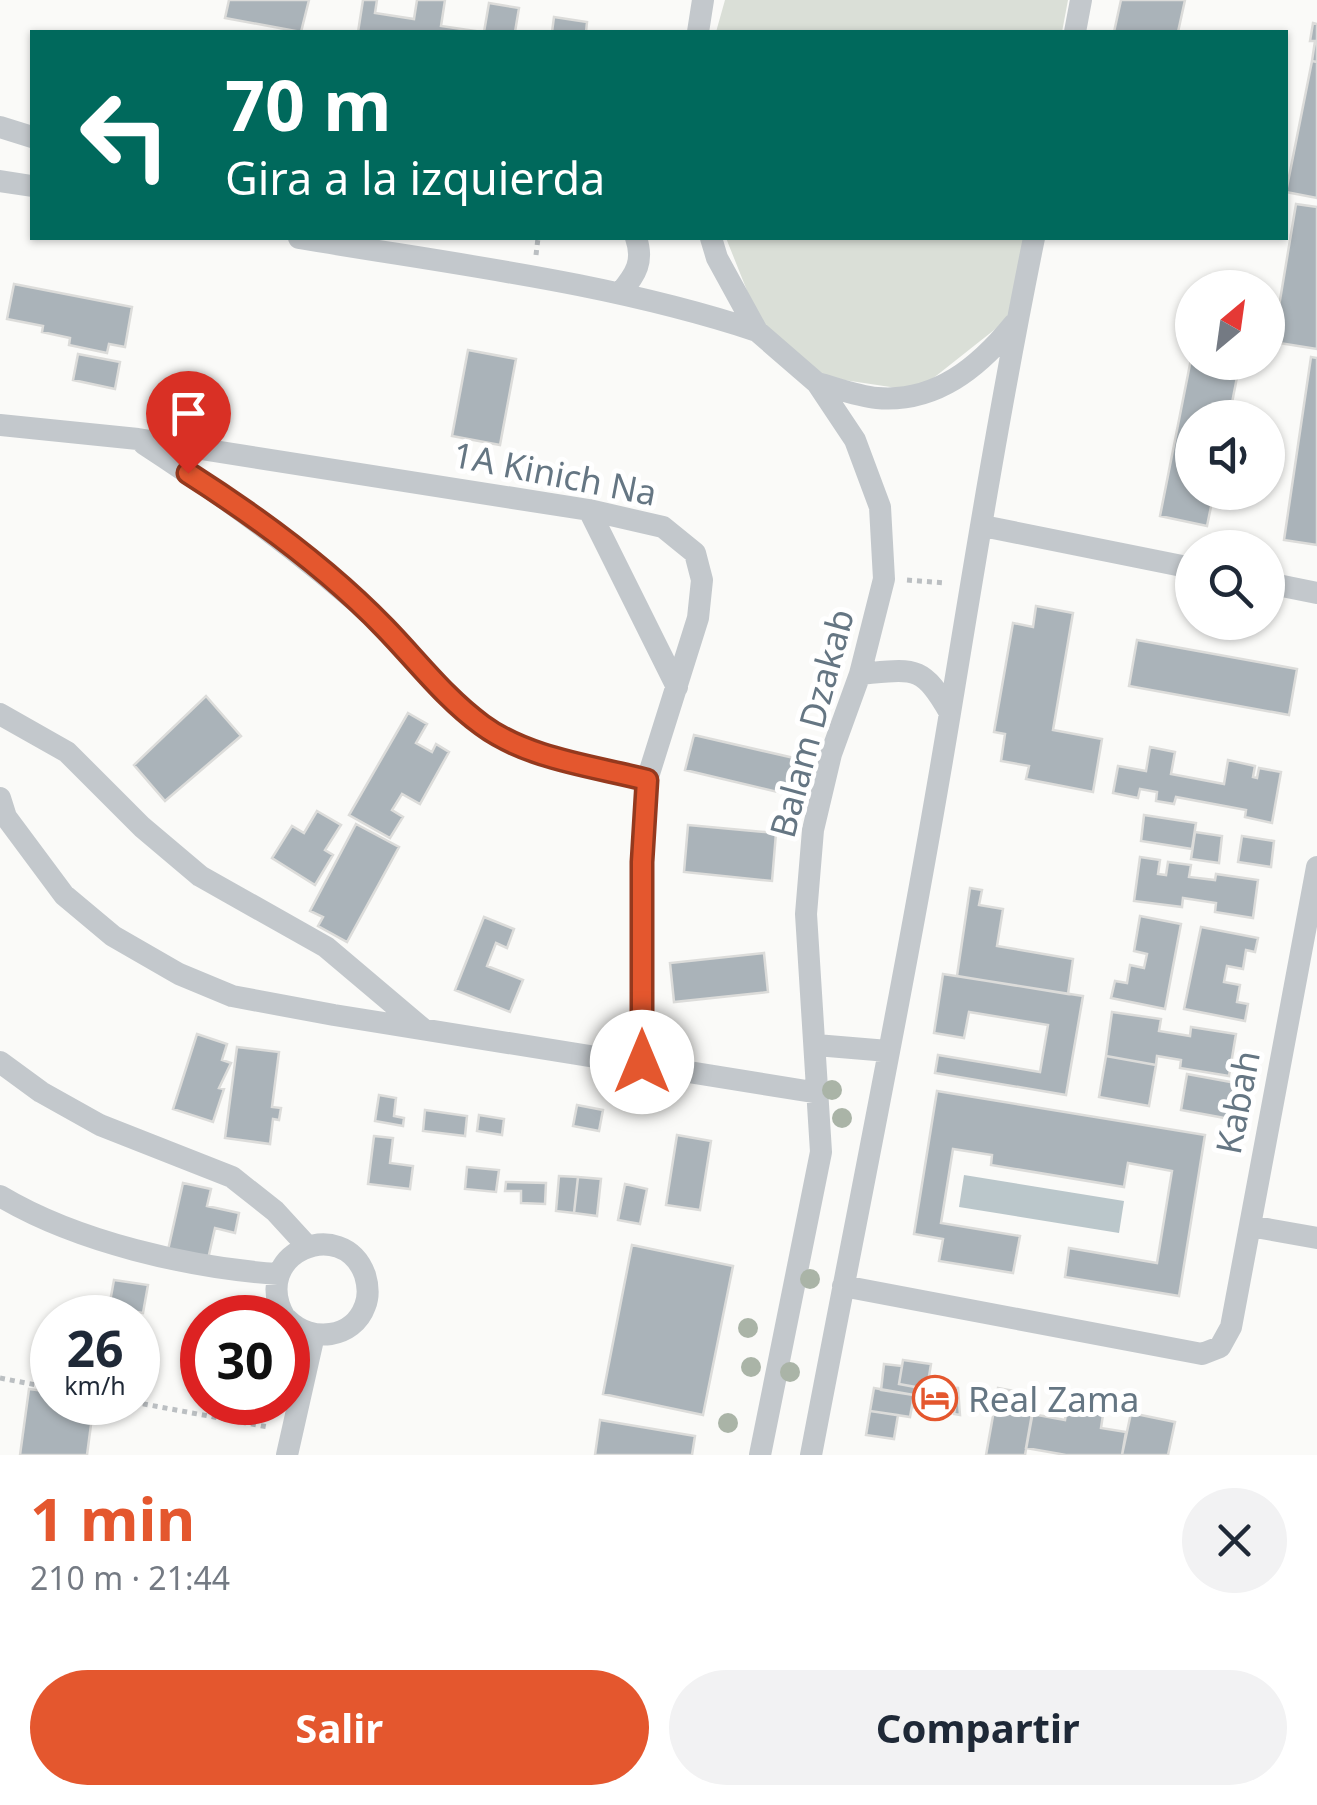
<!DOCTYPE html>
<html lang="es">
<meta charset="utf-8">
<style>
body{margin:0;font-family:"Noto Sans",sans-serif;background:#f2f2f3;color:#1f2937;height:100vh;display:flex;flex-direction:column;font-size:38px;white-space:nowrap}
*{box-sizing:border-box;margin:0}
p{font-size:32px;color:#747a83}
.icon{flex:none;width:55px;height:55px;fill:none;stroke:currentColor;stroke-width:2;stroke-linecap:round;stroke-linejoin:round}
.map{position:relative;height:1455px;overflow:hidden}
.side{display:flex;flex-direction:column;background:#fff;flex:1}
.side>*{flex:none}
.hud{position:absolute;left:30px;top:30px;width:1258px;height:210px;border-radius:0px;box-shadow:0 2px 8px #0004;background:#00695c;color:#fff;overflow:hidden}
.needle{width:65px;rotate:29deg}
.tools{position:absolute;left:1175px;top:270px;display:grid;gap:20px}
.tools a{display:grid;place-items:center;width:110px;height:110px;border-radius:50%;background:#fff;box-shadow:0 2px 8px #0004;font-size:50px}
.speed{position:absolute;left:30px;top:1295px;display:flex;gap:20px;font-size:50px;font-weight:700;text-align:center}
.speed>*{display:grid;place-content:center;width:130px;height:130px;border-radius:50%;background:#fff;box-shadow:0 2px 8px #0004;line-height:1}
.speed small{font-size:25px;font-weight:400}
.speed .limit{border:15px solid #d22;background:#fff;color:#111}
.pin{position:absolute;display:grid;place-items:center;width:85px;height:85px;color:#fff;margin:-102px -42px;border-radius:50% 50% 50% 0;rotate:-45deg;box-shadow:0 0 10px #0007}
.pin .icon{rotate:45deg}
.me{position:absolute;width:110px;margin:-55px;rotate:0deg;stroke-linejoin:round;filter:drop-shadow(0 0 8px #0008)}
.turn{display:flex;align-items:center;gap:35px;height:210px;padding:0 30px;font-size:45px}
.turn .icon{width:130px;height:130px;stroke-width:2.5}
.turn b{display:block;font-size:70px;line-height:85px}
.round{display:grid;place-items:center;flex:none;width:105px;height:105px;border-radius:52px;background:#f2f2f3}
.summary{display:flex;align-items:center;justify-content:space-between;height:170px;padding:0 30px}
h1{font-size:60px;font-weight:700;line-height:75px;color:#e4572e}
.action{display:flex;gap:20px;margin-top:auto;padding:20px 30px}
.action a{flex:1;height:115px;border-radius:60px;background:#e4572e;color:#fff;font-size:40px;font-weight:700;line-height:115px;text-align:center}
.action a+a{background:#f2f2f3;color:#1f2937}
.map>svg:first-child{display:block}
.green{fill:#dadfd7}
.water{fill:#bbc7cb}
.building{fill:#aab3b9;stroke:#dcdcda;stroke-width:2.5}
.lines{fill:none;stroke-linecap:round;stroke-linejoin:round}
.path{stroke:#bbbfc2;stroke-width:5;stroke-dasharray:5 5;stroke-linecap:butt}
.street{stroke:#c3c8cc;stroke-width:22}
.tree{fill:#aab4a7}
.route-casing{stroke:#94391e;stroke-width:25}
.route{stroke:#e4572e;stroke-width:18}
.labels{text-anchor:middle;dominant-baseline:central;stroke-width:10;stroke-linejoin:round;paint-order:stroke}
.street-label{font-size:35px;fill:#657683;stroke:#fff}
.poi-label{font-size:35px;fill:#657683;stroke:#fff;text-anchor:start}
</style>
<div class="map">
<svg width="1317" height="1455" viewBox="0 0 1317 1455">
<rect width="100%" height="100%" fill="#fafaf8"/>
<path class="green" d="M725,0H1068L1062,32H716Z
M726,238H1024L1008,319L917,391L824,377L760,323Z"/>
<path class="water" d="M964,1175L1124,1201L1119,1233L959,1207Z"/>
<path class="building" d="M229,0H309L301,32L225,18Z
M363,0H377L375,13L414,19L417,0H445L441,26L482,32H358Z
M1121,0H1185L1178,32H1114Z
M489,3L519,8L515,32H484Z
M554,17L587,22L586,32H552Z
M1313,23L1317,24V62L1312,61L1315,41H1310Z
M1312,61L1317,62V198L1286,192Z
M1296,204L1317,207V349L1273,342Z
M14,284L132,307L125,347L109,344L107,353L69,345L70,338L42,332L43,326L7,319Z
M468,350L516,359L500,445L452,436Z
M78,354L120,362L115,389L73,380Z
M1192,354V362H1240L1229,418H1192V492H1214L1207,526L1160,516Z
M1311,357L1317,358V545L1284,540Z
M1036,606L1073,613L1053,730L1102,739L1093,792L1026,779L1029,766L1001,761L1005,734L994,732L1013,623L1033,627Z
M1137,640L1297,669L1289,715L1129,686Z
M206,696L241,736L165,801L134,765Z
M408,713L427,724L416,743L432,752L436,744L449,752L420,804L402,794L392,810L403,817L390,838L349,815Z
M694,735L794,758L786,794L685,770Z
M1150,747L1175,752L1171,774L1224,784L1228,760L1255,766L1253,777L1257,778L1259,768L1281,772L1272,823L1245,817L1246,810L1176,797L1174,804L1156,801L1157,792L1140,789L1138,798L1113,793L1118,766L1146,771Z
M317,811L341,825L325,850L333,855L315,885L272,858L292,826L304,833Z
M1144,815L1196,823L1192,849L1141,841Z
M356,824L399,847L347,942L318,926L323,917L310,911Z
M688,825L776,833L772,881L684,872Z
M1195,832L1222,836L1219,863L1191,859Z
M1242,836L1274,841L1271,867L1238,862Z
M1140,857L1160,860L1158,874L1166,875L1168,862L1191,865L1189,877L1215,880L1216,874L1258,880L1253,918L1215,912L1216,903L1183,898L1182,907L1134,901Z
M970,888L982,890L979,905L1003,909L997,946L1073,959L1068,994L957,976Z
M1140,916L1181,924L1165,1009L1111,998L1115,981L1127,983L1130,965L1144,968L1147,954L1134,951Z
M484,917L514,929L507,948L496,943L487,966L523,980L510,1012L455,990Z
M1201,927L1258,938L1255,952L1246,950L1243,969L1227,966L1224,982L1240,985L1237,1002L1248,1004L1245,1021L1184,1009Z
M764,953L768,992L674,1002L670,963Z
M943,974L1083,996L1066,1095L935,1073L938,1055L1040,1072L1048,1025L969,1012L964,1038L934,1033Z
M1112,1012L1161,1019L1159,1031L1190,1036L1191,1027L1236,1034L1229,1076L1180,1068L1181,1060L1157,1056L1156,1065L1106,1056Z
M197,1034L227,1044L222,1060L231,1063L219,1088L224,1089L213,1122L173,1109Z
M237,1047L279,1052L272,1107L281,1108L279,1120L273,1119L270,1144L225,1138Z
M1106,1056L1156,1065L1149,1106L1099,1097Z
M1187,1074L1236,1083L1230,1119L1181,1110Z
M937,1091L1205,1135L1179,1296L1065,1277L1069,1248L1157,1263L1172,1171L1128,1163L1124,1187L991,1165L992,1155L953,1149L941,1223L1020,1236L1013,1273L939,1261L943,1239L914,1234Z
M379,1095L396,1098L394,1116L404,1118L403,1126L375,1121Z
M577,1105L603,1110L599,1131L573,1126Z
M425,1110L467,1116L465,1136L423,1131Z
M479,1115L504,1119L502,1135L477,1131Z
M677,1135L711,1141L700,1210L666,1205Z
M374,1136L393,1138L390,1163L413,1166L410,1189L368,1184Z
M467,1167L499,1170L496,1192L465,1189Z
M559,1176L578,1177L574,1213L556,1211Z
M578,1177L601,1179L597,1216L574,1213Z
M506,1182L546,1183L545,1204L521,1203V1191H505Z
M183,1183L211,1189L207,1206L239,1213L235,1233L215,1228L208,1259L168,1250Z
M625,1184L647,1189L640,1224L618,1220Z
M632,1245L733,1266L703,1415L603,1394Z
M114,1280L148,1285L143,1313L109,1307Z
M138,1326H143L140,1360H138Z
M903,1360L931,1364L927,1389L899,1384Z
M884,1364L902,1366L899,1384L915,1387L914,1395L881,1390Z
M928,1378L945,1380L944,1387L958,1388L960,1415L954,1414L955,1408L919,1403L918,1408L912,1407L915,1387L927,1389Z
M874,1388L914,1395L910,1417L870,1411Z
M998,1388L1036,1395L1025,1455H986Z
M29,1389L52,1392V1402H94L87,1455H20Z
M1068,1401L1104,1408L1101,1428L1126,1432L1122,1455H1066L1026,1448L1032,1414L1065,1420Z
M870,1411L898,1415L894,1439L866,1435Z
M1131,1413L1175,1422L1168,1455H1122Z
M600,1420L695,1436L692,1455H595Z"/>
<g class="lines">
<path class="path" d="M536,255L538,238
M907,580L946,583
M0,1378L52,1388
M133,1402L268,1427"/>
<path class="street" d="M698,32L703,0
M1075,32L1081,0
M0,127L32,137
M0,181L32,186
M299,238C452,264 609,282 757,331
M711,238L717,258L757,331L817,383L855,440L880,507L884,579L860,674L831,754L813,830L806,914L821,1152L760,1455
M621,292C636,274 644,261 636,238
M817,383C836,388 857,396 877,398C936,403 979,367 1014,324
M0,425L138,439L589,510L663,527L695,553L702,580L698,618L647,780L642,861V1062
M144,444C227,498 306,556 380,623C415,656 442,697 482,725C528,759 593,766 647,780
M589,510L677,687
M983,526L1192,568
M1268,583L1317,593
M860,674C914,669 922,664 950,713
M0,714L67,752L142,827L200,876L326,947L423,1029
M0,798L6,817L64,895L113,936L179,974L232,996L334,1015L819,1093
M816,1045L888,1051
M0,1062L41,1092L100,1125L232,1177L275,1211L308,1247
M0,1196C77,1242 190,1268 278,1274
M1250,1226L1317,1238
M843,1286L1202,1354L1220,1347L1231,1327L1317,867
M285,1318C248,1253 343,1214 365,1275C368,1285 369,1296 365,1306C353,1339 311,1343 288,1320
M287,1455L314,1335
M811,1455C858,1208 909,961 950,713C976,554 1002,395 1034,238"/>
</g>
<g class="tree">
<circle cx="832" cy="1090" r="10"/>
<circle cx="842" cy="1118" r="10"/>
<circle cx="810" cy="1279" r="10"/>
<circle cx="748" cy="1328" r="10"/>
<circle cx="751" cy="1367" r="10"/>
<circle cx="790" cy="1372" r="10"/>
<circle cx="728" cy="1423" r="10"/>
</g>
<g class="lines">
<defs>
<path id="route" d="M188,473C257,517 328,569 385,628C417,661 445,698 482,725C528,759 593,766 647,780L642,862V1062"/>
</defs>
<use href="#route" class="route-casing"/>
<use href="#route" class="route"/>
</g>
<defs>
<symbol id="hotel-ring" viewBox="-11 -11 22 22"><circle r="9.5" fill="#fff" stroke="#e4572e" stroke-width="1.5"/><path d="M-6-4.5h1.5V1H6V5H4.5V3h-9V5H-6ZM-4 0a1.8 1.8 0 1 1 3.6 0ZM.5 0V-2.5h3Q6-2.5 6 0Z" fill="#e4572e"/></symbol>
</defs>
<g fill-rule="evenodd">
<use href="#hotel-ring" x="910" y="1373" width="50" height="50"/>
</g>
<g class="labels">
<g class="street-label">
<text transform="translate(555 473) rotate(11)">1A Kinich Na</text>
<text transform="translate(811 723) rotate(-75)">Balam Dzakab</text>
<text transform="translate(1237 1102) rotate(-79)">Kabah</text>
</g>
<g class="poi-label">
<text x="968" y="1398">Real Zama</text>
</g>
</g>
</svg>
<div class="tools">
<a><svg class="needle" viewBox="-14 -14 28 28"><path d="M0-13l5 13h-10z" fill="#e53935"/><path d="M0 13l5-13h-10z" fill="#747a83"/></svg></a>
<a><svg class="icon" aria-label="sound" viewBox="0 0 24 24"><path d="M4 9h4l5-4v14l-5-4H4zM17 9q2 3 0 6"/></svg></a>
<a><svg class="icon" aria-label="search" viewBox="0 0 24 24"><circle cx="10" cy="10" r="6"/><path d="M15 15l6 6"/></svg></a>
</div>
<div class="speed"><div>26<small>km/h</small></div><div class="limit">30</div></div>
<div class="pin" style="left:188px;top:473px;background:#d93025"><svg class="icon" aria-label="arrive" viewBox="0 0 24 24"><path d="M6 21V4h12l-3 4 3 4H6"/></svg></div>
<svg class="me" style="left:642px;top:1062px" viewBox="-20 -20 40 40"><circle r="19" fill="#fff"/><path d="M0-13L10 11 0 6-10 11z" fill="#e4572e"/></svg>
<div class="hud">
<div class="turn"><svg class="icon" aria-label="left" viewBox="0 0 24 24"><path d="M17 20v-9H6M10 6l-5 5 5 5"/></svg><div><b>70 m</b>Gira a la izquierda</div></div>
</div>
</div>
<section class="side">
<div class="summary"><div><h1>1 min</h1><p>210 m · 21:44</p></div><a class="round"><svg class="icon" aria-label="close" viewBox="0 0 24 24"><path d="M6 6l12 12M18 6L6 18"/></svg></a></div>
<div class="action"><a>Salir</a><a>Compartir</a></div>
</section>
